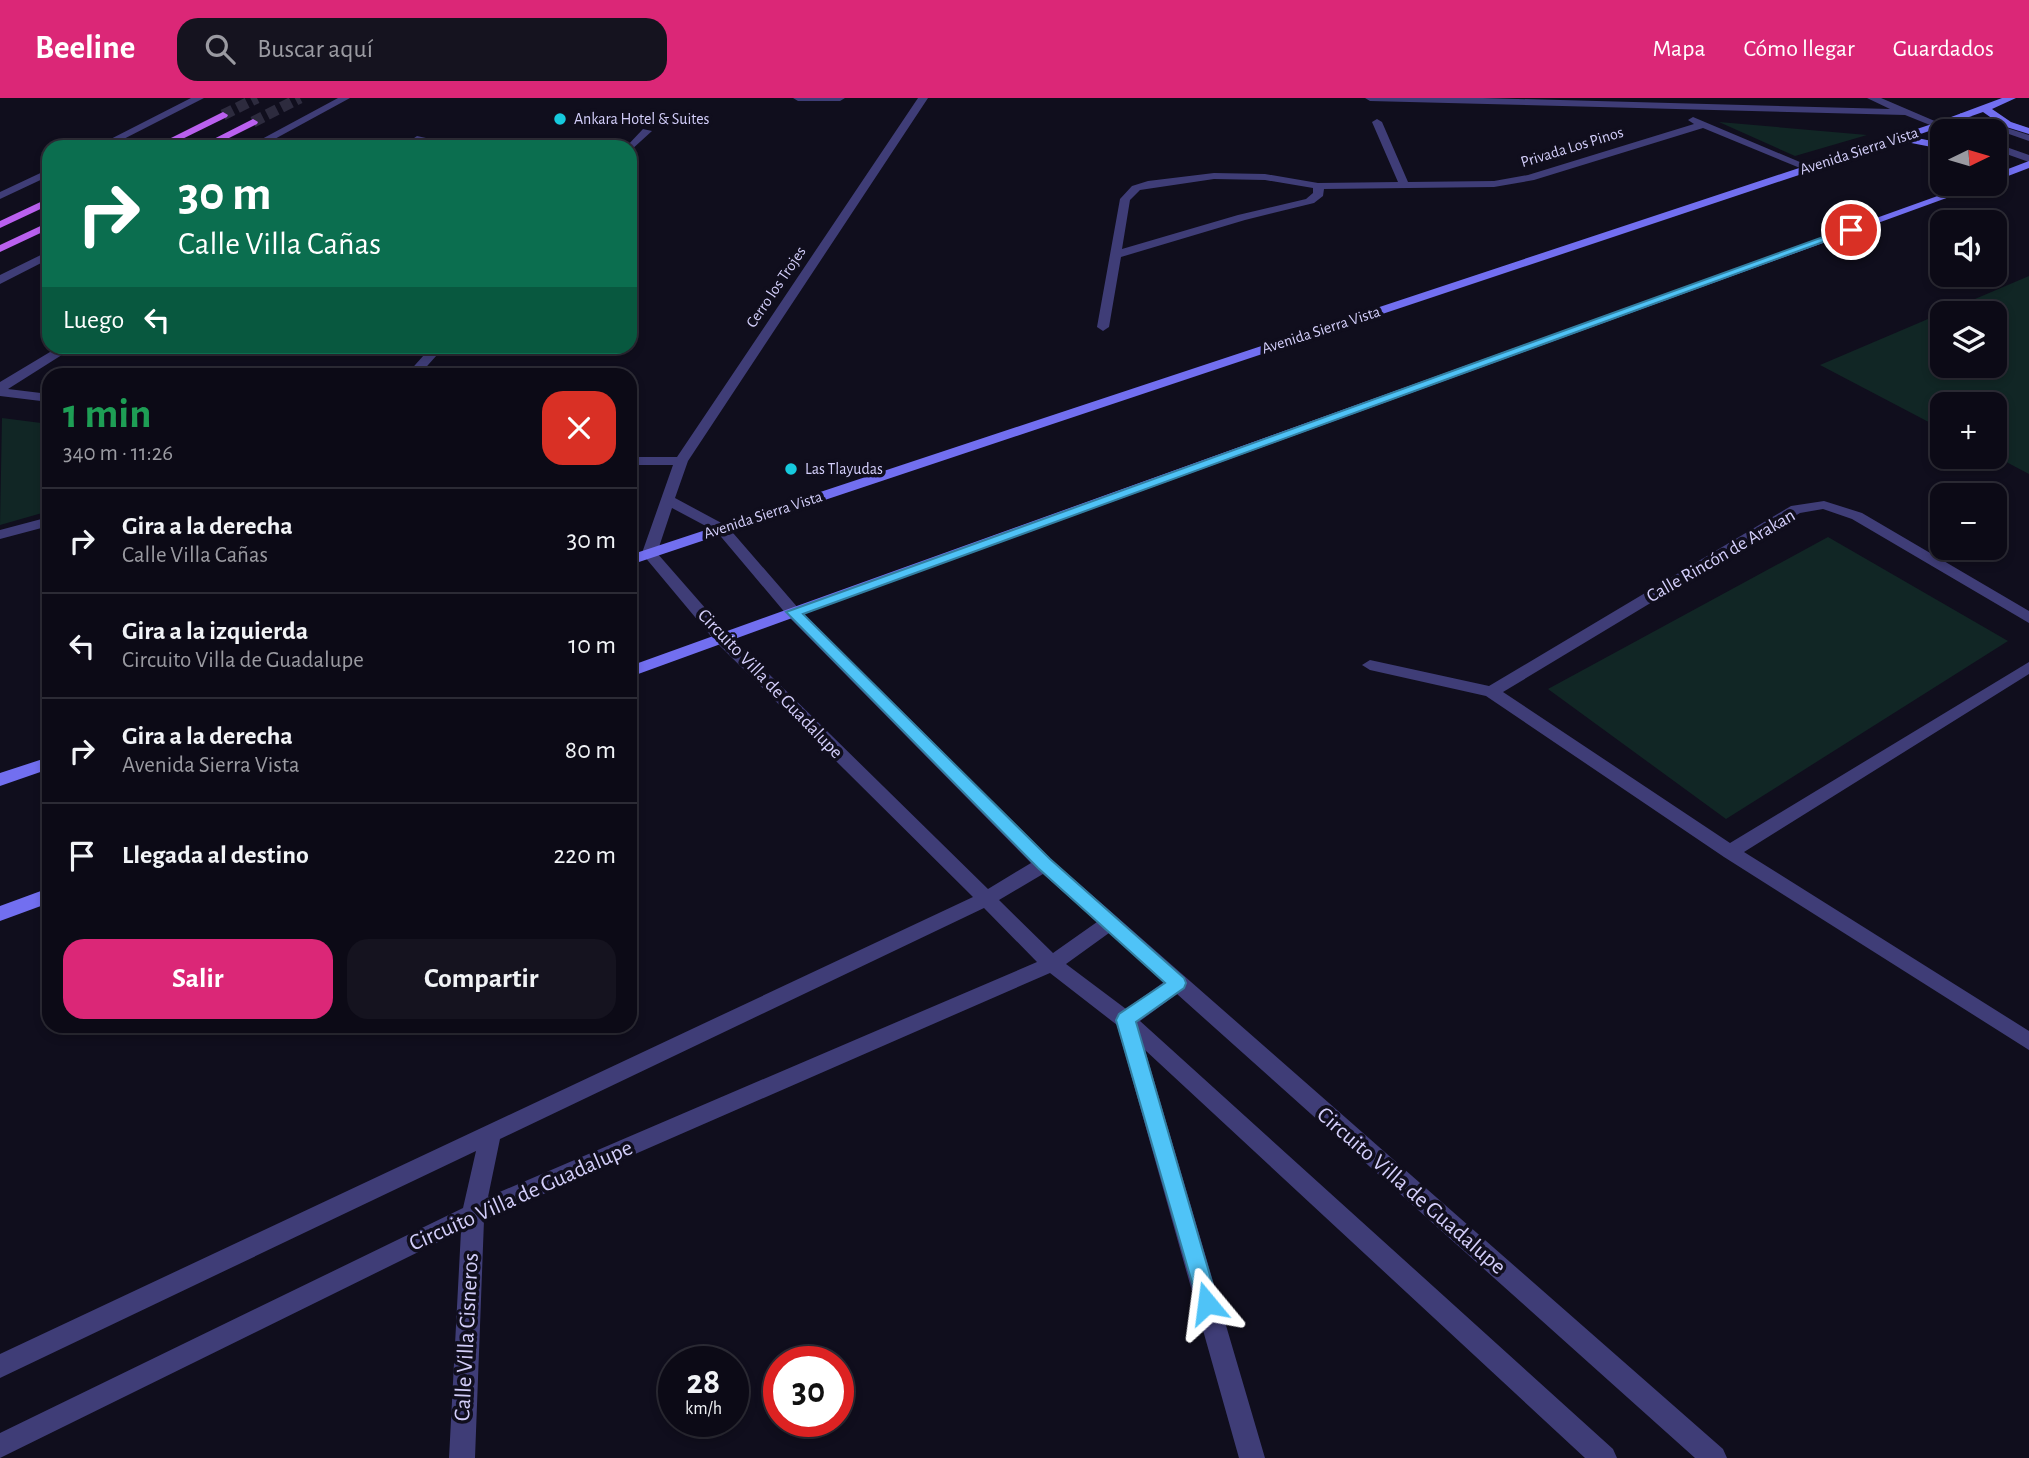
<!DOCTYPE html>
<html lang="es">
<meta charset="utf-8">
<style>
body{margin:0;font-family:"Alegreya Sans",sans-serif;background:#15131f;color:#f1f3f6;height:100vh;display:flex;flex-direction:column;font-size:26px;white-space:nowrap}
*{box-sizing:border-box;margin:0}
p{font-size:23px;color:#9a9aa1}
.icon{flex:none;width:38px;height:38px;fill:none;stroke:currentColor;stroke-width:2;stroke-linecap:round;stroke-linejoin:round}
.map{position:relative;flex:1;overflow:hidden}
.sheet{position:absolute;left:42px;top:270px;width:595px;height:665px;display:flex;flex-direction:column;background:#0c0a16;border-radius:21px;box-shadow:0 4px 10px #0003,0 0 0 2px #2c2b35}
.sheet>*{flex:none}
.banner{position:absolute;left:42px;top:42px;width:595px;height:214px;border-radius:21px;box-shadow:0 4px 10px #0003,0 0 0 2px #2c2b35;background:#0b6e4f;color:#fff;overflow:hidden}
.needle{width:46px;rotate:85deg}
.fabs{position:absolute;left:1930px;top:21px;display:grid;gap:14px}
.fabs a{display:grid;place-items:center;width:77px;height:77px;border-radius:14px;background:#0c0a16;box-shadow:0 4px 10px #0003,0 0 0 2px #2c2b35;font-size:35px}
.speed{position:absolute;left:658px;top:1248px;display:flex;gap:14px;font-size:35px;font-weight:700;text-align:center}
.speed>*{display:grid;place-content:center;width:91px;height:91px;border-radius:50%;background:#0c0a16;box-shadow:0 4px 10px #0003,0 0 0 2px #2c2b35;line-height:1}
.speed small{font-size:18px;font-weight:400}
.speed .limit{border:10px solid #d22;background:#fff;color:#111}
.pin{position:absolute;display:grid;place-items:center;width:60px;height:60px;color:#fff;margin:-30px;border:4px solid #fff;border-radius:50%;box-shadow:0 2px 7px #0007}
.me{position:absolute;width:77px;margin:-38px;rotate:344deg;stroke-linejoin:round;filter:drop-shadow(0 0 5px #0008)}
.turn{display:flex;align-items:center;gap:24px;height:147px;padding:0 21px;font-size:32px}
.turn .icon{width:91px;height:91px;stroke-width:2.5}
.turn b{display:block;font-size:49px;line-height:60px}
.then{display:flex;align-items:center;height:66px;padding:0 21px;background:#0003;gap:14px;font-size:26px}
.round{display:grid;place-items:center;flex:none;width:74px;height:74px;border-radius:21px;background:#15131f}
.summary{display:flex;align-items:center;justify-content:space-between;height:119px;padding:0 21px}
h1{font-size:42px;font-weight:700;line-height:52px;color:#1e9e55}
.primary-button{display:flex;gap:14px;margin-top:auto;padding:14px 21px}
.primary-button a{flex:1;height:80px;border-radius:21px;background:#db2777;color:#fff;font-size:28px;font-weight:700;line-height:80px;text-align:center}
.primary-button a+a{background:#15131f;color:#f1f3f6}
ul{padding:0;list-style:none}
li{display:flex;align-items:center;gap:21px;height:105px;padding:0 21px;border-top:2px solid #2c2b35}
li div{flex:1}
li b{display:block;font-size:26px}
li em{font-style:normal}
header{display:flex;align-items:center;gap:42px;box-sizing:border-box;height:98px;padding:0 35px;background:#db2777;color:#fff}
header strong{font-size:33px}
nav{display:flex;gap:38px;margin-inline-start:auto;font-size:24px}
.search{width:490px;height:63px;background:#15131f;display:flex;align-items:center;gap:18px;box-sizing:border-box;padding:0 24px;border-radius:21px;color:#9a9aa1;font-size:26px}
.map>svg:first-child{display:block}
.green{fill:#112625;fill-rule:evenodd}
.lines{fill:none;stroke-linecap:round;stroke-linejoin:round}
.primary-tunnel{stroke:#2d2b3e;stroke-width:11;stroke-dasharray:11 5;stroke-linecap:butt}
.minor{fill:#3f3d77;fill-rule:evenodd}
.tertiary{fill:#3f3d77;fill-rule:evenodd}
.secondary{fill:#726ff0;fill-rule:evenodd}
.primary{fill:#ba60ef;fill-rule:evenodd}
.route{fill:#4fc3f7;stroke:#337fa1;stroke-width:2}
.poi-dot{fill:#16cade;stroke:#100e1d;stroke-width:2.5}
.labels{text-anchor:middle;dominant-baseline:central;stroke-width:7;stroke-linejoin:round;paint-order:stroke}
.far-poi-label{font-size:16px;fill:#d3cefa;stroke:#100e1d;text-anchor:start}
.far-street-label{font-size:16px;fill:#d3cefa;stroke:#100e1d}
.street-label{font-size:19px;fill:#d3cefa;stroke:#100e1d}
.near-street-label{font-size:23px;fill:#d3cefa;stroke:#100e1d}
</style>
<header>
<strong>Beeline</strong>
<div class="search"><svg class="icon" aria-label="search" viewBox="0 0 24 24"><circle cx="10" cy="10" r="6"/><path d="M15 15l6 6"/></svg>Buscar aquí</div>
<nav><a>Mapa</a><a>Cómo llegar</a><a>Guardados</a></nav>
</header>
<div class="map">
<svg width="2029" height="1360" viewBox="0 0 2029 1360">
<rect width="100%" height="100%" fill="#100e1d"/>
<path class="green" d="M1719,24L1867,37L1795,58Z
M2029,178V376L1995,358V306H1942V331L1820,267ZM1942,215H1995V268H1942Z
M2,320L49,326V413L0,427Z
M1828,439L2008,543L1726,721L1548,591Z"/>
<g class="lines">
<path class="primary-tunnel" d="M223,17L257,0
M253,24L300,0"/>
<path class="minor" d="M793,0H845L840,3H798Z
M918,0H928L688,363L675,400L727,428L799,511L1051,761L1723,1351L1727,1360H1695L1177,896L1140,923L1613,1351L1617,1360H1585L1145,952L1265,1360H1239L1117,927L1050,875L484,1122L475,1360H449L461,1133L0,1360V1335L463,1110L476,1053L0,1280V1256L973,799L715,543L644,458L642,455L673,367H630V359H677ZM672,410L717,434L787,517L1031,765L988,791L727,535L657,455ZM1043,776L1097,824L1053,855L999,802ZM984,810L1037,864L488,1099L500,1041ZM1109,835L1164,884L1126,911L1066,866Z
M1365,0H1483L1890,11L1867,0H1881L1944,27L1935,29L1905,17L1370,3Z
M1693,19L1814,70L1805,72L1703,30L1534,82L1494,89L1324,91L1323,98L1314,105L1245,122L1121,159L1109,229L1103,233L1097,229L1120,101L1132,88L1148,83L1214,75L1265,76L1318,85L1398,84L1372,24L1377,21L1382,24L1408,84L1494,83L1528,77L1694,26L1688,22ZM1214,81L1265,82L1313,90V95L1306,101L1238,117L1122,151L1130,102L1140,92Z
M643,31L652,33L630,53V49H626Z
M417,38L426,40L413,49H401Z
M60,248H76L8,291L49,296V304L0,298V284Z
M432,248H445L420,276H407Z
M1824,403L1862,415L2029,513V525L1852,421L1823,411L1800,415L1503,594L1730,745L2029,564V576L1744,754L2029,933V952L1724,759L1486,598L1370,572L1362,567L1370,562L1489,588L1791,408Z
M49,419V428L0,441V432Z"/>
<path class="tertiary" d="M191,0H204L108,49H95Z
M338,0H350L260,49H247Z
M1960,15L2029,37V43L1960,19Z
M1939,24L1960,31L1961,33H1947L1935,29V25Z
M1995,45L2029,57V64L1995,52Z
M49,71V78L0,101V94Z
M49,153V161L0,186V177Z"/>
<path class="secondary" d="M2002,0H2016L1992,11L2011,24L2029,30V36L2003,28L1983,14L1912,39L1942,45V51L1901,43L630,467V457L1935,25Z
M2029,63V70L1995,83V76Z
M1971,86H1985L630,579V568Z
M49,659V671L0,688V675Z
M49,790V805L0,823V808Z"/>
<path class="primary" d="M223,14L228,17L227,19L166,49H153Z
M253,21L258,24L257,26L211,49H198Z
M49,100V107L0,130V123Z
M49,124V131L0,154V147Z"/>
</g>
<path class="route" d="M1848,130L1856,132L803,516L1050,761L1184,880L1186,885L1184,890L1136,924L1218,1205L1215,1212L1207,1215L1200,1212L1116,922L1119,916L1165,885L1038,770L786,514Z"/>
<g class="poi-dot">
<circle cx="560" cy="21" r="7"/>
<circle cx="791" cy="371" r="7"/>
</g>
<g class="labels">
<g class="far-poi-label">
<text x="574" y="21">Ankara Hotel &amp; Suites</text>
<text x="805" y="371">Las Tlayudas</text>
</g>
<g class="far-street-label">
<text transform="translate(1572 49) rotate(-17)">Privada Los Pinos</text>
<text transform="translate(1859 53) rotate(-18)">Avenida Sierra Vista</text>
<text transform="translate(776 189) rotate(-56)">Cerro los Trojes</text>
<text transform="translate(1321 232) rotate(-18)">Avenida Sierra Vista</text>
<text transform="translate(763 417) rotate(-18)">Avenida Sierra Vista</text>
</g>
<g class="street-label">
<text transform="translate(1721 458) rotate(-30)">Calle Rincón de Arakan</text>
<text transform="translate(770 586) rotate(46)">Circuito Villa de Guadalupe</text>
</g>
<g class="near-street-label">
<text transform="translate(1411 1093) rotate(41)">Circuito Villa de Guadalupe</text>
<text transform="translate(521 1098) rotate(-24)">Circuito Villa de Guadalupe</text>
<text transform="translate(467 1239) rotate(-87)">Calle Villa Cisneros</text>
</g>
</g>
</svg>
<div class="fabs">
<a><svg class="needle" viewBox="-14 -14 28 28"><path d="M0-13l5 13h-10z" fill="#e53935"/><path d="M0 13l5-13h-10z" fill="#9a9aa1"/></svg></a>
<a><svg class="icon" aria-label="sound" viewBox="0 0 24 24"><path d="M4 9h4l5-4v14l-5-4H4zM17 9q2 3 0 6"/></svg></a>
<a><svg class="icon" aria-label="layers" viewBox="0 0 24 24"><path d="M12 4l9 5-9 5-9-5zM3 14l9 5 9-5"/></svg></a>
<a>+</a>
<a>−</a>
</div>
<div class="speed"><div>28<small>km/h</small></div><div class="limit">30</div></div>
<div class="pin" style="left:1851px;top:132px;background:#d93025"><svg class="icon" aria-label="arrive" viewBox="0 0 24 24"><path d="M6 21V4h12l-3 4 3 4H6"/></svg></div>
<svg class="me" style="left:1207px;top:1205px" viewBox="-20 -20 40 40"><path d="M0-17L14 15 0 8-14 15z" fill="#4fc3f7" stroke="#fff" stroke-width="4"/></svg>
<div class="banner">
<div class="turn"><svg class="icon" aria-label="right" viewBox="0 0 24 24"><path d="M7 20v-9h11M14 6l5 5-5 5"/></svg><div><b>30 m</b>Calle Villa Cañas</div></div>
<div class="then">Luego<svg class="icon" aria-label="left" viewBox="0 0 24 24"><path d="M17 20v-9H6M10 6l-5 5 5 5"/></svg></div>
</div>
<section class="sheet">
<div class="summary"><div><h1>1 min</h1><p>340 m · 11:26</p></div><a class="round" style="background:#d93025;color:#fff"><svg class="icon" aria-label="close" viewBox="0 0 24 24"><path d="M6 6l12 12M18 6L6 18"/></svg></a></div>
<ul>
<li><svg class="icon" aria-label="right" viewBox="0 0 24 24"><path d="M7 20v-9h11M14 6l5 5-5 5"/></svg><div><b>Gira a la derecha</b><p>Calle Villa Cañas</p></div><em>30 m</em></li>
<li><svg class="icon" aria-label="left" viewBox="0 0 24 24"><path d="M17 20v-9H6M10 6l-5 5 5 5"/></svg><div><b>Gira a la izquierda</b><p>Circuito Villa de Guadalupe</p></div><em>10 m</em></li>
<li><svg class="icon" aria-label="right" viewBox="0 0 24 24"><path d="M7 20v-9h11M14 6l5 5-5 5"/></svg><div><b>Gira a la derecha</b><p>Avenida Sierra Vista</p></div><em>80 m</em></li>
<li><svg class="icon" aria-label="arrive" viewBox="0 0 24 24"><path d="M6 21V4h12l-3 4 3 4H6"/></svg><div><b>Llegada al destino</b></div><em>220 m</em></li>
</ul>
<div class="primary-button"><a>Salir</a><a>Compartir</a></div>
</section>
</div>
